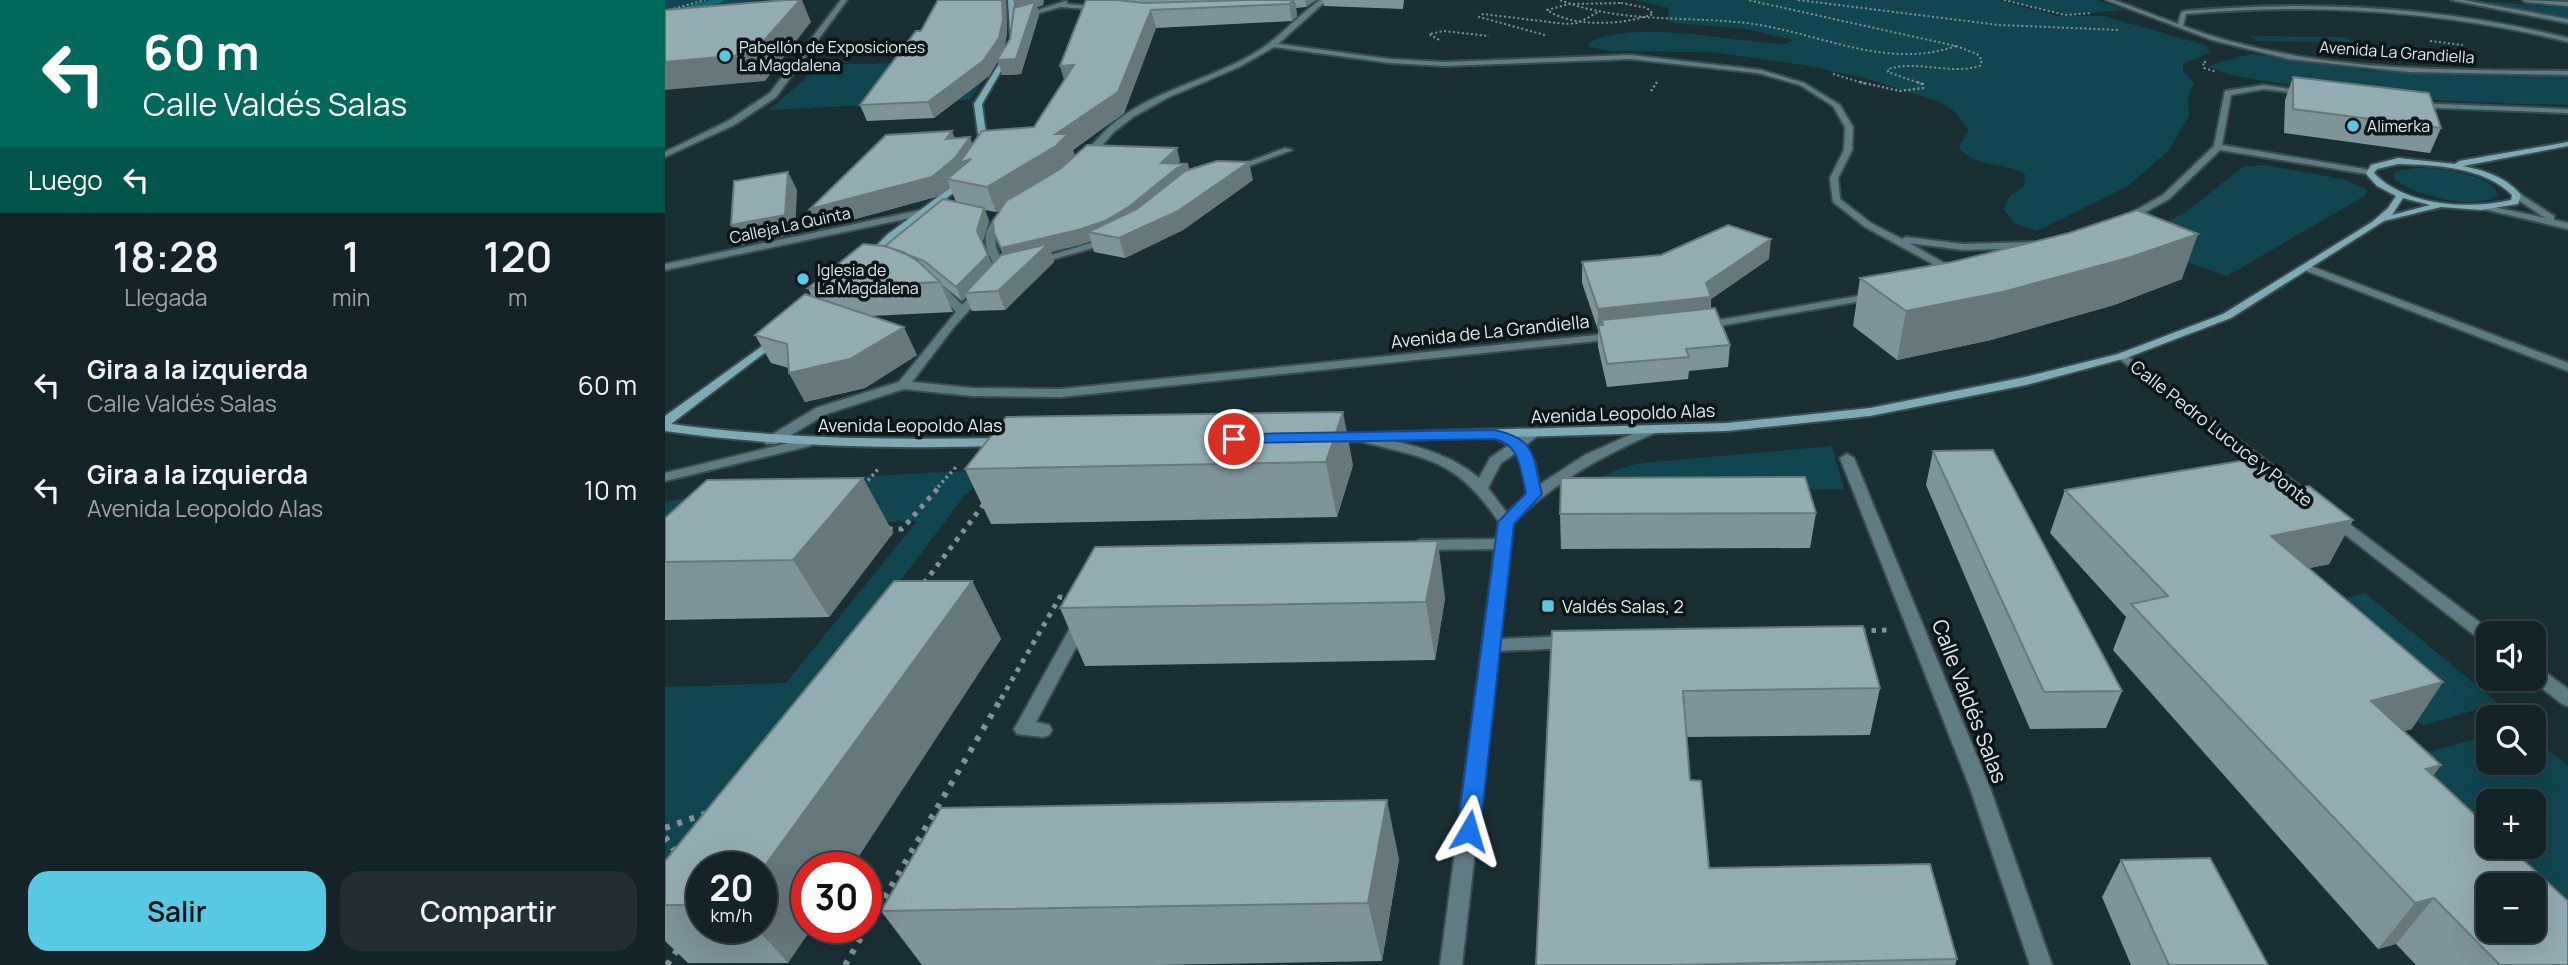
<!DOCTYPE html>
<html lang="es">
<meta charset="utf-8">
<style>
body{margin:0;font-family:Manrope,sans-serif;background:#212f33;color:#f1f3f6;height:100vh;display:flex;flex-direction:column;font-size:26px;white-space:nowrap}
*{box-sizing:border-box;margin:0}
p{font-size:23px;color:#9da4a7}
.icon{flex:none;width:38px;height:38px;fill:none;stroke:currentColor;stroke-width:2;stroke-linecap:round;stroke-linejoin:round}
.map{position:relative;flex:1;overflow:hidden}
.sheet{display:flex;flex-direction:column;background:#142327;width:665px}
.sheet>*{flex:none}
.guide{background:#00695c;color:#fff;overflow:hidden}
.controls{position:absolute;left:1811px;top:621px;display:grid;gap:14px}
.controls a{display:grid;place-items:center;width:70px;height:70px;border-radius:14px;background:#142327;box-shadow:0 7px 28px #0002,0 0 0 2px #334044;font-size:35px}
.speed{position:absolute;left:21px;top:852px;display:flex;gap:14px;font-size:35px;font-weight:700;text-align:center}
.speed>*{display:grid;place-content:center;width:91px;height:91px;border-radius:50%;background:#142327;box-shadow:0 7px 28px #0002,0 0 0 2px #334044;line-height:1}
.speed small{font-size:18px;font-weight:400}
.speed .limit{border:10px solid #d22;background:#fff;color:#111}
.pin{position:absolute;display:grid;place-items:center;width:60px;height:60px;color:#fff;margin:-30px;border:4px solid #fff;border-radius:50%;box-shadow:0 2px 7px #0007}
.me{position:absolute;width:77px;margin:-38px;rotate:7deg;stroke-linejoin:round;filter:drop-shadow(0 0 5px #0008)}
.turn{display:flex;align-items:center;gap:24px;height:147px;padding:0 28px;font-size:32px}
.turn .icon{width:91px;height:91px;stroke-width:2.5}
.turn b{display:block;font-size:49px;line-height:60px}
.then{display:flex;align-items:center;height:66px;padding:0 28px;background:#0003;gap:14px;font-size:26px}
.eta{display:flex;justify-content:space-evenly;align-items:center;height:119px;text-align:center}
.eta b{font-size:42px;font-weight:600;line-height:49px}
.action{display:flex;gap:14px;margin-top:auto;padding:14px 28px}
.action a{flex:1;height:80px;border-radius:21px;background:#57c9e2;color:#111;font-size:28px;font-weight:600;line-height:80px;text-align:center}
.action a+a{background:#212f33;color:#f1f3f6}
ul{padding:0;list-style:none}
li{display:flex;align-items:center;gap:21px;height:105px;padding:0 28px}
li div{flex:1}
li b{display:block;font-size:26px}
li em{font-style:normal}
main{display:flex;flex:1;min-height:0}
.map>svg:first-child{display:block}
.green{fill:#114650;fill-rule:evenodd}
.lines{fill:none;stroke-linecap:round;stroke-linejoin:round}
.stream{stroke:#176474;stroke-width:5}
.street-casing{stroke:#394d52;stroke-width:4}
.secondary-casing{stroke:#394d52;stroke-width:4}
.path-far4{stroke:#829297;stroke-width:2;stroke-dasharray:2 2.5;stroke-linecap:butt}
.path-far3{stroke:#829297;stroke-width:2.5;stroke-dasharray:2 2.5;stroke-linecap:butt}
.path-far2{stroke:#829297;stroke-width:3.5;stroke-dasharray:2.5 3.5;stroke-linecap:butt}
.path-far1{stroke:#829297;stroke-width:5;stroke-dasharray:4.5 6;stroke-linecap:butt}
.path{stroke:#829297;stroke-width:6;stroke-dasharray:5 8;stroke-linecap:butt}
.street{fill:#607c83;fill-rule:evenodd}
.secondary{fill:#7daab5;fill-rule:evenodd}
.wall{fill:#7e9499;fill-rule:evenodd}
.shaded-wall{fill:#67787d}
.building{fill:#93acb2;stroke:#67787d;stroke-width:2;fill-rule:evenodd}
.route{fill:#1a73e8;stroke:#114b97;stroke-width:2}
.poi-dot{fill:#57c9e2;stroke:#0c1618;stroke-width:2.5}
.labels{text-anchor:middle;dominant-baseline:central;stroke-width:7;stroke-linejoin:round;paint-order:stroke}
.far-poi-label{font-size:16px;fill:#deeaee;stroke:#0c1618;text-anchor:start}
.far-street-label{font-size:16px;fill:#deeaee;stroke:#0c1618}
.street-label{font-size:18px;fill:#deeaee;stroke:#0c1618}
.poi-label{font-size:18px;fill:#deeaee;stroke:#0c1618;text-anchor:start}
.near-street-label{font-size:21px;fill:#deeaee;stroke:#0c1618}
</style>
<main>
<section class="sheet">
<div class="guide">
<div class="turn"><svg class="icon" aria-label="left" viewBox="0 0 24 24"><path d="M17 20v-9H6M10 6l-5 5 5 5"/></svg><div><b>60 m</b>Calle Valdés Salas</div></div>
<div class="then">Luego<svg class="icon" aria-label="left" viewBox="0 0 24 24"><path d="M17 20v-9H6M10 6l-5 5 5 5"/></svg></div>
</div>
<div class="eta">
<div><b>18:28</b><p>Llegada</p></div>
<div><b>1</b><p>min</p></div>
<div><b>120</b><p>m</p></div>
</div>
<ul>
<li><svg class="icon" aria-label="left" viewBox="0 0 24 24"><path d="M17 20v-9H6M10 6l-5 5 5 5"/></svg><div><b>Gira a la izquierda</b><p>Calle Valdés Salas</p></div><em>60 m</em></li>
<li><svg class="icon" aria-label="left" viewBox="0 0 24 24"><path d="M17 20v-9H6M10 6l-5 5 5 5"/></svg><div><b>Gira a la izquierda</b><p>Avenida Leopoldo Alas</p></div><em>10 m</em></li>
</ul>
<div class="action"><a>Salir</a><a>Compartir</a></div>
</section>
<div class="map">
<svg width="1903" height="965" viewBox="0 0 1903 965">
<rect width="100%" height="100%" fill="#1a2f34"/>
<path class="green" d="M0,0H93L0,20Z
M969,0H1331L1393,16H1439L1540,45L1546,52L1518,64V71L1529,83L1523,98L1524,116L1504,150L1462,187L1372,231L1349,223L1339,209L1345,196L1359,186L1360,174C1342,162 1303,167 1294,146L1304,131L1290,112L1275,102L1203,79L1144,66L1046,52L943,51L924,47L923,43C968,19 1067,41 1117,44L1130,40L1081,29L1010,23L1003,21L1004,8Z
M1339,0H1432L1459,10L1400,15Z
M1805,0L1903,8V18Z
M1584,36L1680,37L1690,42L1592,41Z
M1659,44L1727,45L1754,58L1683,57Z
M1586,54L1707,71L1903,76V105C1813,103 1725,99 1636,86C1606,82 1570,79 1542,66Z
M331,61L305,100L104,110L139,80L146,65Z
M1601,165L1681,180L1701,189V195L1562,276L1463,242L1521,212L1579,166Z
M1752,168C1771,168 1828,173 1833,195C1811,212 1750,195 1730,180L1728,175L1731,171Z
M1167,446L1179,489L914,492C933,476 952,468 976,463Z
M327,470L299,496L160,682L0,907V687L121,683L252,521L58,527L0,583V502C107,477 217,476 327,470Z
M1700,593L1833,703L1758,726L1629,612Z
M1823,736L1824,763H1869V738L1903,766V944L1869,886L1712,765ZM1824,802H1869V847H1824Z"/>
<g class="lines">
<path class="stream" d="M0,14L56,0"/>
<defs>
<path id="street" d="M176,0H182L111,97L69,125L0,157V152L63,121L105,93Z
M655,0H662L613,44L725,59L779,62L965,55L1096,70L1139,83L1175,105L1188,127L1187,150L1173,178L1175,199L1206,223L1237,239L1241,237L1298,244L1367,242L1372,245L1367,248L1298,250L1244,243L1297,273L1292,276L1288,275L1200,227L1168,202L1165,178L1179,150L1180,127L1168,106L1135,85L1093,73L965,59L779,66L725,63L609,47L574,67L502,98L468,117L449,132L422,162L415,160C428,143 443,126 461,114C500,88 547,78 588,54C614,39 631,17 655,0Z
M1441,0H1449L1513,24L1516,13L1519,11C1646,0 1779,7 1903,38V42C1780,11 1647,2 1521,14L1518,26C1641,72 1774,70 1903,71V75L1743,72L1624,59L1547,40Z
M1786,0H1798L1903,19V23Z
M1858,0L1903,2V6L1861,2Z
M401,1L403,4L440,8L437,10L395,7L357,18L354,16Z
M1599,85L1644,92L1640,94L1599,89L1566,95L1557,145L1705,170L1708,171V175L1555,150L1504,199L1463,222H1457V218L1498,195L1549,146L1560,91Z
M1748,103L1903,109V113L1751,107H1748Z
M620,148L627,150L571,171L564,169Z
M1852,192L1889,216V220L1903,223V229L1814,208L1819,205L1880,218L1849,197V193Z
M256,210L261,213L259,215L0,270V264Z
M339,211L347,213C324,235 327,243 342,269L337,272L333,271C318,247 313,230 339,211Z
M446,237L449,238V242L371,264L366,261Z
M1643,265L1903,363V371L1639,270L1638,268Z
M265,275L269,276L297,305L312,289L316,288L321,291L288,328L247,382L307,388L396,389L951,333L957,336L951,339L396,397L307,396L239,389L161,414L111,444H101L99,441L101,438L151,408L234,382L291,312L260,278Z
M1210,293L1215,296L1214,298L1037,329L1031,326L1037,323Z
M1457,352L1647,495L1649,498L1647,501H1637L1453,358V354Z
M985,426L990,427L992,430L990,433C936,456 890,482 848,523L835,639L903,636L909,638L911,642L909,646L903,648L833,651L797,965H775L830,549L755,550L747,545L755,540L831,539L834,522C791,459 764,459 694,441L692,438L699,434C740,444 781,450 814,478L825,458L844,445L823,435L825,432L830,431L852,439L863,431H873L875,434L861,445L870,463L874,485L920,455ZM852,452L856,463L862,495L842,513L823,488L836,463Z
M140,439L145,440L147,443L145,446L0,481V473Z
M1182,454L1189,458L1325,788L1387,965H1365L1305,788L1175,458Z
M1669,514L1674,516L1830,634H1824V644L1818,642L1664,522L1662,519L1664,516Z
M416,617L422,619L424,623L371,722L384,725L387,730L384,735L378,737L352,734L349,729L352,724L410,619Z
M1869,667L1875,668L1903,689V706L1897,704L1865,679H1869Z"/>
<path id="secondary" d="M343,0H349L351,33L348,35L345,33Z
M342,51L347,52L317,104L323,149L319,151L315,149L309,104Z
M1903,142V146L1798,166C1821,171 1841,177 1856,195L1853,204L1816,210L1776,207L1719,221L1566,318L1461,358L1361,385L1205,416L1062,431L666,442L659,438L666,434L1062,423L1205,408L1360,377L1453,354L1558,314L1707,222L1723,208L1731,196L1712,186L1702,175L1701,173L1706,165L1733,158L1790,164L1794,161ZM1733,164C1771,165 1819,167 1847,195L1846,200C1804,210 1740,206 1709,173L1712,169ZM1738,198L1765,205L1727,215Z
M297,179L304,181L230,238L209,260H201V256L223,234Z
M111,336L117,339L115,341L6,424C116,439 227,440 338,438L345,442L338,446C225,449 113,447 0,431V416Z"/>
</defs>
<use href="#street" class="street-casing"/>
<use href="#secondary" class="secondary-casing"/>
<path class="path-far4" d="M895,0C953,23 1019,16 1081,23C1150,31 1221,71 1291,46L1083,0
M1133,0L1334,25L1455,30
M1339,0L1400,15L1427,13
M956,3L982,8L988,14C959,25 909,28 882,10L904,4Z
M0,11L40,0
M880,35L814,17L818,14L901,24L913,23L935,11
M774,40L764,34L779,31L824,36
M1765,41L1798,45
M1541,62H1538L1539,68L1552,72
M1168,74L1201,84
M1257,84L1223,72V69C1254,60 1284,75 1315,66L1317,60L1312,54L1291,46"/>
<path class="path-far3" d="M1195,82L1235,91L1258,88V84L1252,82
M986,91L992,82"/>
<path class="path-far2" d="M199,485L214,468
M273,487L291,467"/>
<path class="path-far1" d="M223,529H237L275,486
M259,583L319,504
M1196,631L1222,630
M336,699L395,597L405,598"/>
<path class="path" d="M0,828L42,813
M0,837L12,854
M2,965L13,949
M180,965L337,697"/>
<use href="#street" class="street"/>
<use href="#secondary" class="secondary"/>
</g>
<path class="wall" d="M273,0H341L342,34L339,48L345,39L351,7L348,0H379L378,5L372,7L374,15L356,74L337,75L333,61L324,76L269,118L202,121L195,105L256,31Z
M421,0H651L641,7L631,8L632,16L627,21L491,28L459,113L408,150L410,156L515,161L512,164L524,170L588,180L518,230L460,258L429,252L426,241L417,244L386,252L389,262L340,310L307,311L301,297L297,301L275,283L288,312L205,316L252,355L200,388L140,402L124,373V368L106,363L90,335L147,297L143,288L220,246L291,202L285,187L274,196L154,229L145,209L290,138L308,144L369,127L399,81ZM320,210L331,212L335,210L329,233L338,255L327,264L317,243L324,221Z
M658,0H739L738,9L659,6Z
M1628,77L1776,128L1765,153L1619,133L1620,100Z
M1104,259L1046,299V308L1065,345L1063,367L1024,371L1023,379L942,387L933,347V330L917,283V262Z
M1195,278L1517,279L1449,305L1326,340L1232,360L1188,326Z
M341,417L688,465L672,517L326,524L300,469Z
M1268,451L1457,691L1441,728L1365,729L1261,485Z
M198,478L228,533L164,617L0,620V518Z
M1400,490H1620L1688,520L1664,564L1644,568L1747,729L1738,731L1776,765L1768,776L1903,965H1751L1731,944L1713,949L1448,650L1461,617L1385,533Z
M1151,513L1145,548L896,549L895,514Z
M307,581L336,639L186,868H142L123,963H23L0,941V861ZM37,868L96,928H37Z
M780,598L770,660L420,666L395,608Z
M887,631L1215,688L1205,735L1021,737L1025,780L1044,868L1292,959L1290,965H871Z
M734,859L717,961L490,965H257L216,911Z
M1456,860L1603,965H1466L1437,897Z"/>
<path class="shaded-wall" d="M135,0H137L146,22L100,81L0,90V62Z
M337,0H341L342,34L339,52L351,59L352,12L348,0H379L378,5L372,7L374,15L356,74L337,75L333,61L324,76L269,118L263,102Z
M628,0H630L632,16L627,21L624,4Z
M640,0H651L641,7Z
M486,10L491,28L459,113L408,150L410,157L398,169L331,212L322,187Z
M409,65L401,87L395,66Z
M287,131L294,148L281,139Z
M305,137L311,155L282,179L285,187L274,196L154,229L145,209Z
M512,148L515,161L499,176L496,163Z
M584,162L588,180L518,230L460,258L454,238Z
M523,164L526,177L468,220L423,232L426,241L417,244L386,252L389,262L340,310L333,291L341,262L336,248L512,168Z
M123,172L132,190L130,234L77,245L66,225Z
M319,208L324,221L317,244L312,231Z
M1533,234L1517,279L1449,305L1326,340L1232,360L1241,311Z
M1106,239L1104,259L1046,299L1045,318L938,325L937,320V330L933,325V330V309L1041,283Z
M323,255L329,269L300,293L301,297L297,301L291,287Z
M239,327L252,355L200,388L140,402L124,373Z
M678,412L688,465L672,517L661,462Z
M198,478L228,533L164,617L128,560Z
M1688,520L1664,564L1585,581L1606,536Z
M773,541L780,598L770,660L761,602Z
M307,581L336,639L186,868H142V928H147L123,963L91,928H96V871Z
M1778,682L1747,729L1676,747L1706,701Z
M1776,765L1741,812L1761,769Z
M722,800L734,859L717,961L703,903Z
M1769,898L1731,944L1713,949L1750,903Z"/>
<path class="building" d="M121,0H135L87,54L0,62V10Z
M273,0H337L338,20L334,38L318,61L263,102L195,105L251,31H256Z
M421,0H452L479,3L582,0H628L624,4L486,10L453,92L391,134H403L391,146L322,187L282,179L306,159L294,163L317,131L369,127L409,65L395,66Z
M370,2L351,59L332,60L345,39L349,8Z
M1628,77L1764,93L1776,128L1628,109Z
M287,131L281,139L305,137L290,158L267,177L145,209L221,135Z
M422,145L512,148L496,163L523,164L512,168L465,206L440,221L413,230L336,248L329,233L328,221L341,201L395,169Z
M552,161L584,162L513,211L454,238L423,232L472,209L520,171Z
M123,172L120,215L66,225L69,181Z
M278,199L319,208L312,231L323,255L291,287L259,261L220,246Z
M1472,210L1533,234L1463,258L1338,292L1241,311L1195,278L1287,262L1404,233Z
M1063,225L1106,239L1041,283L1046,297L933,309L917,262L996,255Z
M198,244L219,246L238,252L254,262L275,282L143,288Z
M383,244L333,291L300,293L336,255Z
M140,294L239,327L185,359L124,373L122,344L90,335Z
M1050,308L1065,345L1021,349L1024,357L942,364L933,325H938L937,320Z
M678,412L661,462L300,469L341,417Z
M1328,450L1457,691L1379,692L1268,451Z
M1581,460L1620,490L1644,486L1688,520L1606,536L1778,682L1706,701L1776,765L1761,769L1824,828V847H1844L1903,901V965H1835L1769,898L1750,903L1466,604L1503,596L1400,490ZM1824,886H1869V931H1824Z
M1140,477L1151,513L895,514L896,478Z
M198,478L128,560L0,562V518L42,480Z
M773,541L761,602L395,608L430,547Z
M229,581H307L96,871V868H37V905H0V861Z
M1198,626L1215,688L1018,691L1025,780L1036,781L1044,868L1265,864L1292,959L1007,965H871L887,631Z
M722,800L703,903L216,911L276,808Z
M1545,858L1603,965H1504L1456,860Z"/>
<path class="route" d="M830,430C873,440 867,456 877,494L849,524L815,831L812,838L804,841L795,838L792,831L833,522L861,493C855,470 856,445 830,439L569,443L561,439L569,434Z"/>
<g class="poi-dot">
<circle cx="60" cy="56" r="7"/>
<circle cx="1688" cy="126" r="7"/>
<circle cx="138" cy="279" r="7"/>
<rect x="876" y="599" width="14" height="14" rx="3.5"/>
</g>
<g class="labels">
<g class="far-poi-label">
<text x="74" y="47">Pabellón de Exposiciones<tspan x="74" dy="18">La Magdalena</tspan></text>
<text x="1702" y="126">Alimerka</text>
<text x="152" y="270">Iglesia de<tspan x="152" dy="18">La Magdalena</tspan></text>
</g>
<g class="far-street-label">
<text transform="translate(1732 52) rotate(4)">Avenida La Grandiella</text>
<text transform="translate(125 225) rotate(-12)">Calleja La Quinta</text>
</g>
<g class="street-label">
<text transform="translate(825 331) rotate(-6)">Avenida de La Grandiella</text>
<text transform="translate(958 413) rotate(-2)">Avenida Leopoldo Alas</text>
<text x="245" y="425">Avenida Leopoldo Alas</text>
<text transform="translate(1557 433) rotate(38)">Calle Pedro Lucuce y Ponte</text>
</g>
<g class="poi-label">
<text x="897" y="606">Valdés Salas, 2</text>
</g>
<g class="near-street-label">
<text transform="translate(1305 701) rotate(69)">Calle Valdés Salas</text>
</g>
</g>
</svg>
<div class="controls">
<a><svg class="icon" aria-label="sound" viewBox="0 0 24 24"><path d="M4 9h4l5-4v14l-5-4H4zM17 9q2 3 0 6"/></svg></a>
<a><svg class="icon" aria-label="search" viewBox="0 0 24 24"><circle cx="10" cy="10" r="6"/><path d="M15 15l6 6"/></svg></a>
<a>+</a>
<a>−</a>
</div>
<div class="speed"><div>20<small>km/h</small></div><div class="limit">30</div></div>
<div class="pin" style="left:569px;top:439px;background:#d93025"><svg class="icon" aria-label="arrive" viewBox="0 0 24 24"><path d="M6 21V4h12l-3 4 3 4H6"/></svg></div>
<svg class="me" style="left:804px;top:831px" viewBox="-20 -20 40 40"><path d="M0-17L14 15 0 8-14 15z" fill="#1a73e8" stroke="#fff" stroke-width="4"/></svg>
</div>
</main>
